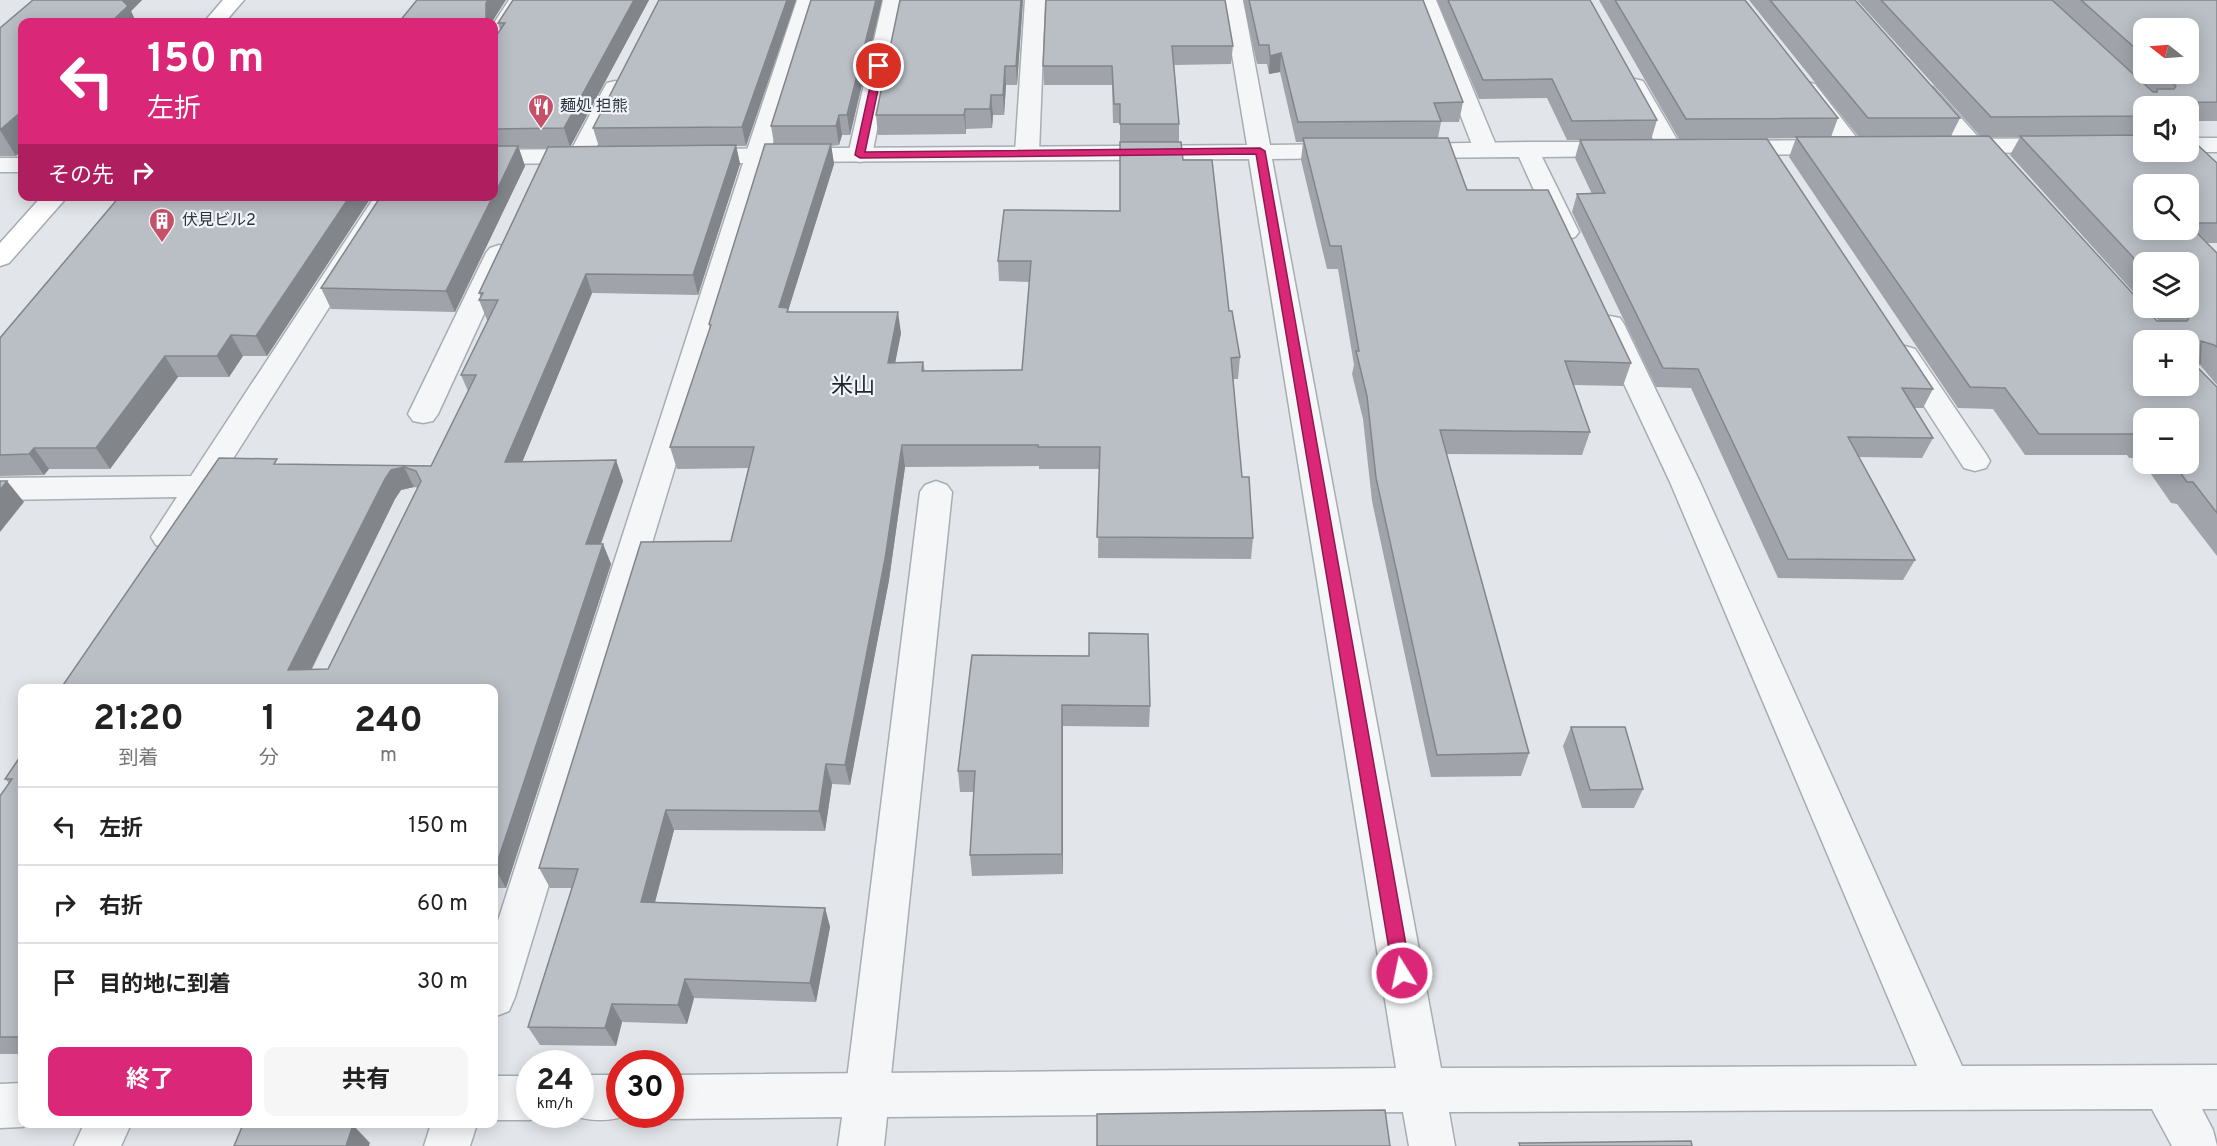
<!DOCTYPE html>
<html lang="ja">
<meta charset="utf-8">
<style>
body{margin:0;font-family:Overpass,"Noto Sans JP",sans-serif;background:#f6f6f6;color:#222;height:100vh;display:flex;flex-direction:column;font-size:22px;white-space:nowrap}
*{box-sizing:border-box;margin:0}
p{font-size:20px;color:#767676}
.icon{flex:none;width:33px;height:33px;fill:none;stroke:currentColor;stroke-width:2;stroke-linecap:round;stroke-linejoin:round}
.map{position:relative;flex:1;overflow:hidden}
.details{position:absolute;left:18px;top:684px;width:480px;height:444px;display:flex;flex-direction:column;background:#fff;border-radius:12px;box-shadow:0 3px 15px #0003}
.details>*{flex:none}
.guide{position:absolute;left:18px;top:18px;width:480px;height:183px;border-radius:12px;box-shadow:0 3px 15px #0003;background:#db2777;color:#fff;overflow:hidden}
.needle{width:39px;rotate:287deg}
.tools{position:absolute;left:2133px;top:18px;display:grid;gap:12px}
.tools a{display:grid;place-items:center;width:66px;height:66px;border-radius:12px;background:#fff;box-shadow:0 3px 15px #0003;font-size:30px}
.speed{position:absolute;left:516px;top:1050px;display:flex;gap:12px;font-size:30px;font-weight:700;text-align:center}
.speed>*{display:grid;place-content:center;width:78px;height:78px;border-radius:50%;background:#fff;box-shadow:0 3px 15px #0003;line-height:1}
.speed small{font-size:15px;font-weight:400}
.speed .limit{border:9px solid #d22;background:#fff;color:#111}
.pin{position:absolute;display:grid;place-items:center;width:51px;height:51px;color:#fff;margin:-26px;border:3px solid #fff;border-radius:50%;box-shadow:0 2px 6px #0007}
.me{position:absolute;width:66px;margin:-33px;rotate:350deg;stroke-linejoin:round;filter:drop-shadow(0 0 4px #0008)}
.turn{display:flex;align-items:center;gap:21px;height:126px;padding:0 30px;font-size:27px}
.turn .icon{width:78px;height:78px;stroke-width:2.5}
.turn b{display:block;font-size:42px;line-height:51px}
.then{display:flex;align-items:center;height:57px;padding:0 30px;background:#0003;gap:12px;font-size:22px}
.eta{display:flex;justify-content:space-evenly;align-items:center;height:102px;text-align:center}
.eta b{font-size:36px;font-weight:700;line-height:42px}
.cta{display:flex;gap:12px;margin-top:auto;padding:12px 30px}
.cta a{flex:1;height:69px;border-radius:12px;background:#db2777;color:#fff;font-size:24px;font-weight:700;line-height:69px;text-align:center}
.cta a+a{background:#f6f6f6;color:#222}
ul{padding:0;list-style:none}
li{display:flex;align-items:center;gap:18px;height:78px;padding:0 30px;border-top:2px solid #e0e0e0}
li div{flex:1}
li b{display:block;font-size:22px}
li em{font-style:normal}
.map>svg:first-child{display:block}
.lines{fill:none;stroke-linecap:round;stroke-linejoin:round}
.lane-casing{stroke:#a7adb4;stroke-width:3}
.street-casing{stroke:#a7adb4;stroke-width:3}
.primary-casing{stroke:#a3abb5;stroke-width:3}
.lane{fill:#f5f6f8;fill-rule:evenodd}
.street{fill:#f5f6f8;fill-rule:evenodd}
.primary{fill:#fff;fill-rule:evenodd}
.wall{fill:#a0a4aa;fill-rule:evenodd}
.shaded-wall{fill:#82868b}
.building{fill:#babfc6;stroke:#82868b;stroke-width:1.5;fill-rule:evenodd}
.route{fill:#db2777;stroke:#8e194d;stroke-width:1.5}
.labels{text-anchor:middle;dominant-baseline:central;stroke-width:4.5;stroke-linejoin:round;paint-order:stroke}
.far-poi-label{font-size:16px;fill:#2b3441;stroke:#f2f4f7;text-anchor:start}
.quarter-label{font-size:22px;fill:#1e2532;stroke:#f2f4f7}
</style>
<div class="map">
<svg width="2217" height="1146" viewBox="0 0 2217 1146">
<rect width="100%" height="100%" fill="#e2e6ea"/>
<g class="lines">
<defs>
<path id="lane" d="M797,0H817L769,156L765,161L757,163L749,161L745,156Z
M883,0H903L872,155L868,160L860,162L852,160L848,155Z
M1025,0H1045L1039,153L1035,158L1027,160L1019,158L1015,153Z
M1416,0H1436L1498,150L1494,155L1486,157L1478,155L1474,150Z
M615,81L623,83L626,88L592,156L588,161L580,163L572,161L568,156L604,88L607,83Z
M1807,82L1815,84L1860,142L1864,147L1860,152L1852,154L1844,152L1796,89L1799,84Z
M1925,85L1933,87L1982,141L1986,146L1982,151L1974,153L1966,151L1917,97L1914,92L1917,87Z
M499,245L508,248L512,253L438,414L433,421L423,423L413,421L408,414L486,253L490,248Z
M1905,346L1915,349L1986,454L1990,461L1986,468L1975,471L1964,468L1891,355L1895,349Z
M936,481L947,485L952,492L889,1095L883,1111L867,1117L851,1111L845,1095L920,492L925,485Z"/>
<path id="street" d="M509,0H529L501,42L494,44V23Z
M1223,0H1243L1270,145L1347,144L1355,146L1359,151L1355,156L1347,158L1272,159L1441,1068L1917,1066L1670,482L1596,324L1600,318L1610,316L1620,318L1624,324L1700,482L1962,1066L2217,1065V1109H2202L2213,1130L2217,1146H2172L2152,1109L1449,1112L1455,1146H1409L1403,1112L887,1117L884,1146H838L842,1117L670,1119L659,1114H670V1075L1396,1068L1249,159L767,162L515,997L509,1011L494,1017V933L743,163H693L685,161L681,156L685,151L693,149L1247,145Z
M1635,79L1643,81L1646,86L1682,148L1678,153L1670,155L1662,153L1658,148L1624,86L1627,81Z
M2144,138V152H2146H2144L1953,153L1945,151L1941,146L1945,141L1953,139Z
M2188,138H2217V152H2186H2188Z
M1836,140L1844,142L1848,147L1844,152L1836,154L1728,155L1720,153L1716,148L1720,143L1728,141Z
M1527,142H1623L1631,144L1635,149L1631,154L1623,156L1542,157L1579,232L1575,237L1566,240L1557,237L1553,232L1519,157L1407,158L1399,156L1395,151L1399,146L1407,144Z
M588,149L596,151L600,156L596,161L588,163L494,164V150Z
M0,158H22V172H0Z
M375,196H400L178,545L167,548L156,545L151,537L177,497L0,500V478L191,476Z
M580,1075H620V1114H631C613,1122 587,1122 569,1114H580Z
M494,1076H530V1114H544L530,1120H494Z
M22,1083V1124H31L22,1127L0,1128V1084Z
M84,1124H131L121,1146H74Z
M431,1124H477L470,1146H424Z"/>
<path id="primary" d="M223,0H244L225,22H204Z
M42,196H68L9,263L0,266V243Z"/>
</defs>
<use href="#lane" class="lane-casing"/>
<use href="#street" class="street-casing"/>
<use href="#primary" class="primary-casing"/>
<use href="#lane" class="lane"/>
<use href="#street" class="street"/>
<use href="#primary" class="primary"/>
</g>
<path class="wall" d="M33,0H142L131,11L136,22H22L16,156H0V28Z
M513,0H649L570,147H599L593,128L796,0L746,146H736L740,164L698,295L592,293L522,462L616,460L623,481L601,544H603L611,564L506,888H494V688H61L280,464L431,466L468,391L461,375L488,320H487L479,300L481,297L479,293L548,148H519L525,166L455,312L331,309L321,288L494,196V39L500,30L498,23ZM414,487L418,488L328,669H312L395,499L401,490Z
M882,0L850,135H842L839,145L831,146L834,164L788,311L901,333L895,363L923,362L925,371L1022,370L1030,282L999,281L998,261L1120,211V123H1113L1112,85H1044L1043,66L1046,0L1233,46L1231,64L1174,65L1179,124V142L1183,160L1229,311L1240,357L1238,379H1233L1242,477L1253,538L1251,559L1098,558L1099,469H1039V466L905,467L889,580L850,785L832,784L825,831L674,830L655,902L825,908L830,927L816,1002L694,998L687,1024L622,1022L616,1046L540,1045L528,1027L572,888H550L539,868L731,541L748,468L677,469L670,447L710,329L709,324L774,144L771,126Z
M1023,0L1017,85H1006L1004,115H993L992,128L966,129V134L878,135L876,115Z
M1243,0H1423L1463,102L1459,122H1441L1438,138L1467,190L1631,363L1623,386L1573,385L1590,432L1582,455L1446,454L1529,753L1521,776L1431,777L1372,501L1363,419L1352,374L1354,365L1338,269H1327L1301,160L1303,142H1296L1280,72L1269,74L1267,64H1257Z
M1437,0H1590L1657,120L1651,140L1933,389L1923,408H1914L1933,438L1922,458L1859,457L1915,560L1903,580L1778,578L1691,388L1656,387L1572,212L1577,194H1592L1575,158L1580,140H1567L1547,98L1479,99Z
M1599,0H1745L1838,118L1831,137L1858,136L1749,0H1855L1960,118L1951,136H1980L1857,0H2217V121H2188V106H2144V152L2217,163V243H2207L2217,253V385L2200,365L2198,367L2217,387V556L2177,504L2171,503L2144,464H2188L2144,418V463L2140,458H2129L2127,455H2025L1993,409L1958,408L1789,157L1796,138L1679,139ZM2144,28L2188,74H2144ZM1990,137H2020L2010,155L2144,304V262L2188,308H2147L2159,321H2157ZM2144,184H2188V230Z
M120,196H372L267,356H243L229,377H178L110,469H49L44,475L0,476V338Z
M972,655L1150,706L1149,727L1063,726V874L972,876L970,855L974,792H960L958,771Z
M1571,727L1643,789L1634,808H1582L1563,746Z
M22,754V1054H0V796L9,783L5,779Z"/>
<path class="shaded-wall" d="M118,0H142L131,11L136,22H111Z
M488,0H506L492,22H486V3Z
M634,0H649L570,147L564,128Z
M787,0H796L746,146L742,127Z
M876,0H882L850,135L847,115Z
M1021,0H1023L1017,85L1016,66Z
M1281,53L1280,72L1269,74L1270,56Z
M1005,66L1006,85L1004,115L1003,95Z
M991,95L993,115L992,128L990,109Z
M965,109L966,129V134L964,115Z
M22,111V150L16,156L0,130Z
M839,115L842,135L839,145L836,126Z
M831,144L834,164L788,311L792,329L779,307Z
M736,145L740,164L698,295L693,275Z
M518,146L525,166L455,312L446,291Z
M350,196H372L267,356L256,336Z
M586,274L592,293L514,482L505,462Z
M898,312L901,333L891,384L888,363Z
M231,335L243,356L229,377L217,356Z
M165,356L178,377L110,469L96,448Z
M902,445L905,467L889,580L850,785L845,765Z
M34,448L49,469L44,475L29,454Z
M616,460L623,481L593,565L586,544Z
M404,467L414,487L401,490L395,499L302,688L288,670L385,479L391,470Z
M7,481L24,502L0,532V490Z
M603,544L611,564L506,888L495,869Z
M1062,705L1063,726V874L1062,854Z
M826,764L832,784L825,831L819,811Z
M666,810L674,830L650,921L641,902Z
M825,908L830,927L816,1002L810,983Z
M685,979L694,998L687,1024L678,1005Z
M612,1004L622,1022L616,1046L605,1028Z
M353,1125L370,1143L369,1146H346Z"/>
<path class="building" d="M33,0H122L128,6L111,22H22V111L0,130V28Z
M417,0H488L486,3V22H399Z
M513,0H634L564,128L494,129V39L505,23H498Z
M659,0H787L742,127L593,128Z
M811,0H876L847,115H839L836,126H771Z
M900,0H1021L1016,66H1005L1003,95H991L990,109H965L964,115H876Z
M1046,0H1225L1233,46H1172L1179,124H1120V104H1114L1112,66H1043Z
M1249,0H1423L1463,102L1434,103L1441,121L1298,122L1281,53L1270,56L1269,45H1259Z
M1448,0H1590L1657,120L1572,121L1552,79L1483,80Z
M1615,0H1745L1838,118L1686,119Z
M1770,0H1855L1960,118H1868Z
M1881,0H2052L2153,92H2157V89H2174L2176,86L2163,74H2188V28H2144V56L2081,0H2217V102L2154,103L2158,106H2144V116L1991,117Z
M2144,135V152H2188V136L2217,163V223H2188V184H2144V230H2188V224L2217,253V347L2214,345L2201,341L2200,363H2197V367L2217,387V513L2193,482H2187L2174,464H2188V418H2144V436L2142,434H2039L2005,388L1970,387L1796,137L1989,136L2144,306V308H2145L2157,321H2187L2189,318L2179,308H2188V262H2144V269L2020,136ZM2144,340H2188V386H2144Z
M1303,138H1448L1467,190H1548L1631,363L1565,361L1590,432L1440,430L1529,753L1437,755L1376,478L1367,396L1356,351H1359L1341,246H1330Z
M1767,139L1933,389L1902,388L1933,438L1848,437L1915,560L1788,559L1698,369L1663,368L1577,194L1605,193L1580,140Z
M1120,142H1181L1183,160H1212L1229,311H1232L1240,357L1231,358L1242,477H1249L1253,538L1097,537L1100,447H1038V445H902L885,559L845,765L826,764L819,811L666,810L641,902L825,908L810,983L685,979L678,1005L612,1004L605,1028L528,1027L578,869L539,868L641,542L731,541L754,447H670L711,325L709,324L765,144H831L779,307L788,308L787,312H898L888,363L923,362L922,371L1022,370L1031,261H998L1004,210L1120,211Z
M736,145L693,275L586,274L505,462L616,460L586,544H603L495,869H494V688H61L219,458L277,459L274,464L431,466L476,375H461L498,300H479L483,293H479L548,147ZM404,467L416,471L421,481L328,669L288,670L385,479L391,470Z
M494,146H518L494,196Z
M120,196H350L256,336L231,335L217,356H165L96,448H34L29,454L0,455V338Z
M381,196H493L446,291L321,288Z
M0,481H7L0,490Z
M1089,633L1148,634L1150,706L1062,705V854L970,855L975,771H958L972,655L1089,656Z
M1571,727H1625L1643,789L1590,790Z
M22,754V1037H0V796L12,779H5Z
M1385,1110L1390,1146H1097V1114Z
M353,1125L346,1146H234L242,1127Z
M1691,1141L1692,1146H1520L1519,1143Z"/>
<path class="route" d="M875,64L883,66L865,152L1260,148L1265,151L1411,973L1408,979L1402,981L1396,979L1393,973L1256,154L860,158L855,155Z"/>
<defs>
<symbol id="restaurant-pin" viewBox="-11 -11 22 30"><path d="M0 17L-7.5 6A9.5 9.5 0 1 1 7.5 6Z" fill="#c55169" stroke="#f2f4f7"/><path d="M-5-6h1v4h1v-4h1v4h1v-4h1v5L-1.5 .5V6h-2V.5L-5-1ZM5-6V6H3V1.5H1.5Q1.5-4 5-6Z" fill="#fff"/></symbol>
<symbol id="building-pin" viewBox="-11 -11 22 30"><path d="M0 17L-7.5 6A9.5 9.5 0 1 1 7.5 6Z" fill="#c55169" stroke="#f2f4f7"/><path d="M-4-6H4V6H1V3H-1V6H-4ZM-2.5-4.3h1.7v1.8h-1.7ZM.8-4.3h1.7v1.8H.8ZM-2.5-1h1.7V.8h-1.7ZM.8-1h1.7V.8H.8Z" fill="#fff"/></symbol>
</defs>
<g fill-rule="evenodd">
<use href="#restaurant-pin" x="526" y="92" width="30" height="40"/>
<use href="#building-pin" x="147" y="206" width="30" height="40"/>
</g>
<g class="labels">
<g class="far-poi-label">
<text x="560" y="107">麺処 担熊</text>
<text x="182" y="221">伏見ビル2</text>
</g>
<g class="quarter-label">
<text x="853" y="387">米山</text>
</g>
</g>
</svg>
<div class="tools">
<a><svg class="needle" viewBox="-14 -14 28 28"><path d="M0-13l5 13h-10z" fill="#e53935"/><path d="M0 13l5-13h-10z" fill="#767676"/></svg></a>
<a><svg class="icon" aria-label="sound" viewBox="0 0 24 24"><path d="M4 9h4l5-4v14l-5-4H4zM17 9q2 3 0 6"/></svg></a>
<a><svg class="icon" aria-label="search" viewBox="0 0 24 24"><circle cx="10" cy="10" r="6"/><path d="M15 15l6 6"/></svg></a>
<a><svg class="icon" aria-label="layers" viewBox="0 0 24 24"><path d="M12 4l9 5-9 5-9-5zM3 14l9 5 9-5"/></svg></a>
<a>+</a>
<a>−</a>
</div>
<div class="speed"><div>24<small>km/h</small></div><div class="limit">30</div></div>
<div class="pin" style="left:879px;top:66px;background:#d93025"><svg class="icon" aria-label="arrive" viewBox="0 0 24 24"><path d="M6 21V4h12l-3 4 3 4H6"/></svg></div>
<svg class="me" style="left:1402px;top:973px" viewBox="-20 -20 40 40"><circle r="17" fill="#db2777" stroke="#fff" stroke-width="3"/><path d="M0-11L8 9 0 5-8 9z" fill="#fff"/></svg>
<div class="guide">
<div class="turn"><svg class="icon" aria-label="left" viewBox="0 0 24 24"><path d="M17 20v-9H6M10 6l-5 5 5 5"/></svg><div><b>150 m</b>左折</div></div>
<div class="then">その先<svg class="icon" aria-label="right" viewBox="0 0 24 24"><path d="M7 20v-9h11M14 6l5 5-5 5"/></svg></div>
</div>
<section class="details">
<div class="eta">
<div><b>21:20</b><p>到着</p></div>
<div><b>1</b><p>分</p></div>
<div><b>240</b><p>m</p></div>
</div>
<ul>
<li><svg class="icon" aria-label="left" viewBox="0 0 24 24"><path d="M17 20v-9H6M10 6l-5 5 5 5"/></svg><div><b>左折</b></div><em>150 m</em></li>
<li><svg class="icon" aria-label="right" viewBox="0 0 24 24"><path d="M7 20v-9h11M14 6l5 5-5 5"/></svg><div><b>右折</b></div><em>60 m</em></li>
<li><svg class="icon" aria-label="arrive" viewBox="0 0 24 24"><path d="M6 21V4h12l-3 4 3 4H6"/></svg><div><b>目的地に到着</b></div><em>30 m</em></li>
</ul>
<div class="cta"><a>終了</a><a>共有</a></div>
</section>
</div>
